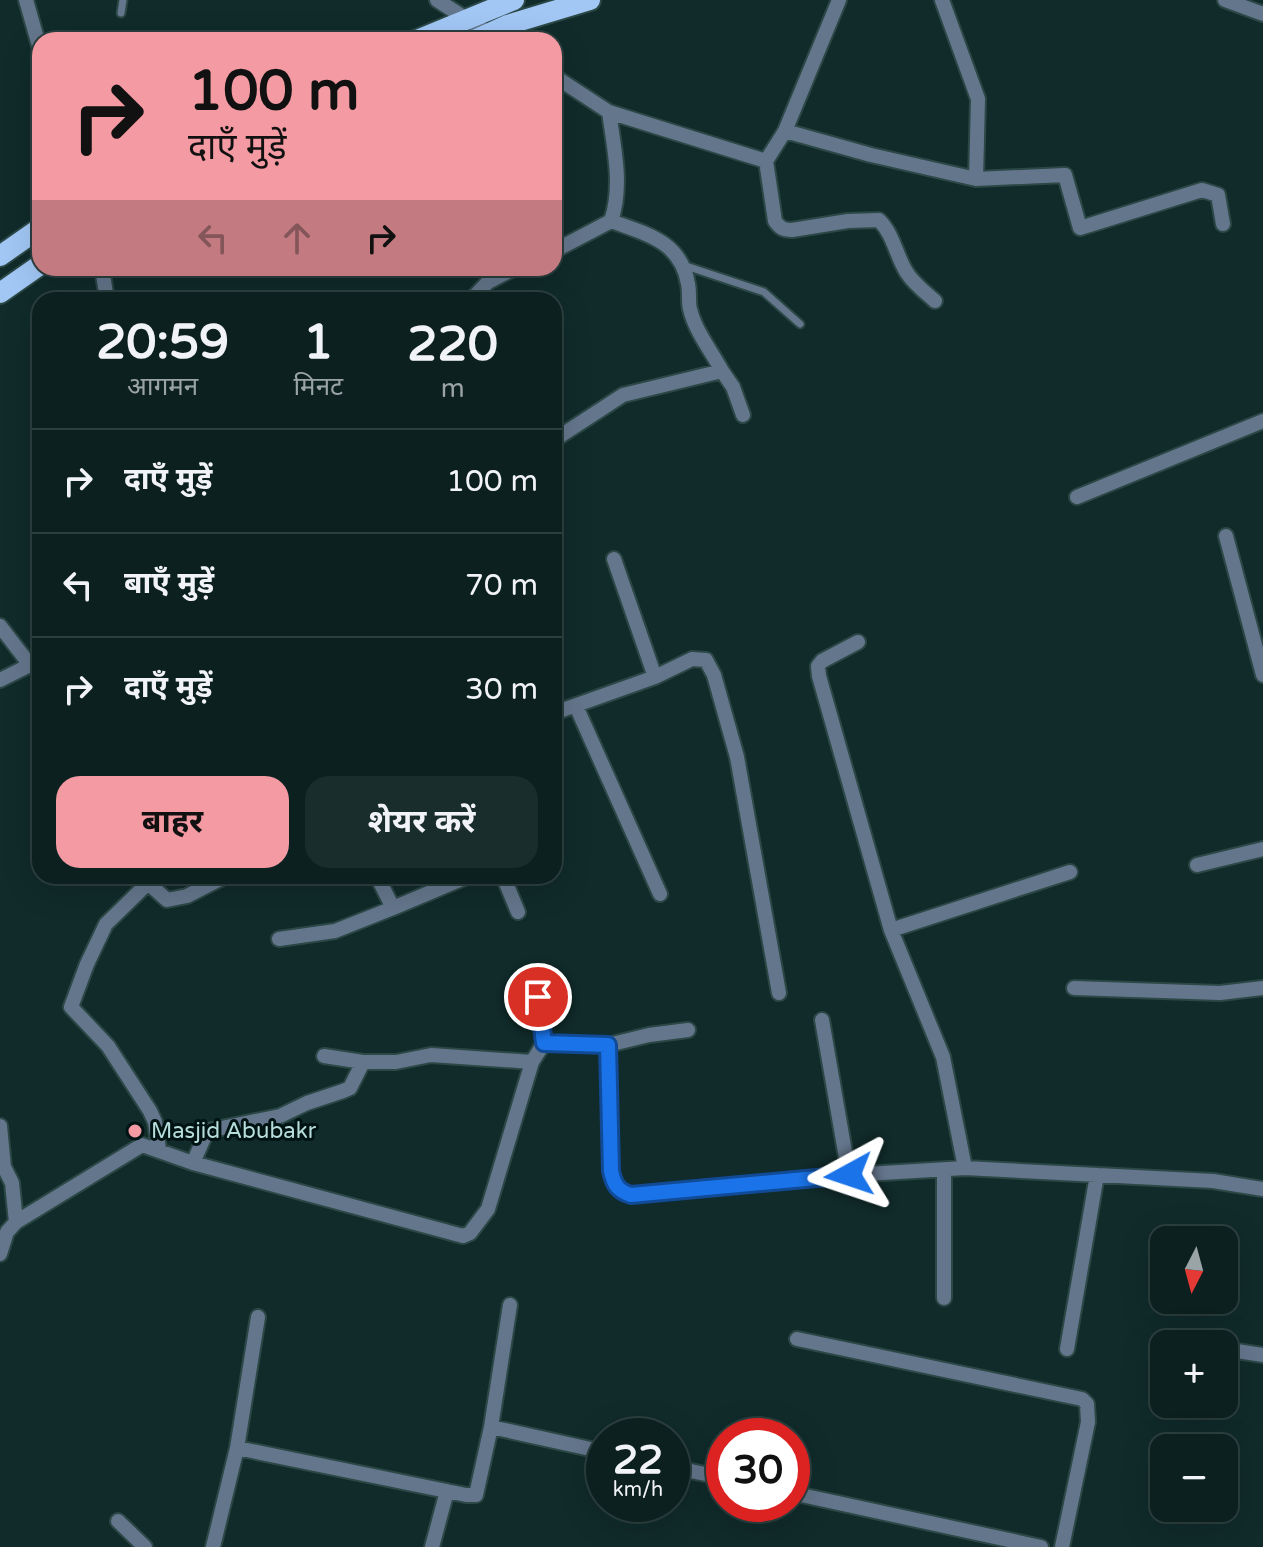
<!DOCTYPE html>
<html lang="hi">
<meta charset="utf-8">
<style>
body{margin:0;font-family:"Varela Round","Noto Sans Devanagari",sans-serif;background:#1a2d2d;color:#f1f3f6;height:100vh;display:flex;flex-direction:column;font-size:30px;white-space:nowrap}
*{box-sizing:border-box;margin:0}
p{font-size:26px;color:#9aa3a5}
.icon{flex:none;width:44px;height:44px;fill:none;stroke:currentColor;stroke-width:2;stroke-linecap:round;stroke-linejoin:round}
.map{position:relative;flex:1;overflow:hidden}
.details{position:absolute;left:32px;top:292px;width:530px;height:592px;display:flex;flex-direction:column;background:#0c2020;border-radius:24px;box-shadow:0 8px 32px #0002,0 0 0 2px #2c3e3e}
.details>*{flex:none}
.top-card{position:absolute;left:32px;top:32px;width:530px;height:244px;border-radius:24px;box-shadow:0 8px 32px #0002,0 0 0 2px #2c3e3e;background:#f49aa2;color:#111;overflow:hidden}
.needle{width:52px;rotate:186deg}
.controls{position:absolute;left:1150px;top:1226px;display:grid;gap:16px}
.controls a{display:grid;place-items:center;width:88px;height:88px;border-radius:16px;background:#0c2020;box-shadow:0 8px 32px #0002,0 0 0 2px #2c3e3e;font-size:40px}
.speed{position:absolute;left:586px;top:1418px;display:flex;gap:16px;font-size:40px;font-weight:700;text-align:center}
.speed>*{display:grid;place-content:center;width:104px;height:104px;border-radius:50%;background:#0c2020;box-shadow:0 8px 32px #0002,0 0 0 2px #2c3e3e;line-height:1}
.speed small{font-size:20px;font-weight:400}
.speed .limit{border:12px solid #d22;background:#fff;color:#111}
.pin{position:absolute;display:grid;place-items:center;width:68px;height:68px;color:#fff;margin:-34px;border:4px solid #fff;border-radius:50%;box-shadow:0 2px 8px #0007}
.me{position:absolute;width:88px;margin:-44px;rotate:265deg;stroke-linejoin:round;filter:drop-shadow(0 0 6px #0008)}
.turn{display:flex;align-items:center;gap:28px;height:168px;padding:0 24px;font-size:36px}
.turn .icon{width:104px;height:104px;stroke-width:2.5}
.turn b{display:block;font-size:56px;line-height:68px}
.lanes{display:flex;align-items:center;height:76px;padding:0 24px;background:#0003;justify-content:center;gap:40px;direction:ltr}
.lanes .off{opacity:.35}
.eta{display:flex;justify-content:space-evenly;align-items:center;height:136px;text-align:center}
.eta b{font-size:48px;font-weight:700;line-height:56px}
.primary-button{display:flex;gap:16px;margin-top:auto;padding:16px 24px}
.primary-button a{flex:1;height:92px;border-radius:24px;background:#f49aa2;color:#111;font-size:32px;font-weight:700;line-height:92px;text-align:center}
.primary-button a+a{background:#1a2d2d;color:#f1f3f6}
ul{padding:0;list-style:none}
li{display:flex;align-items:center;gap:24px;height:104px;padding:0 24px;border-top:2px solid #2c3e3e}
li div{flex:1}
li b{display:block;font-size:30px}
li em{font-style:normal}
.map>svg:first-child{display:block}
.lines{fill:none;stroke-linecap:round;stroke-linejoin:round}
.service-casing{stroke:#2b4746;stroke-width:11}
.minor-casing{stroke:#2b4746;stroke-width:18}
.primary-casing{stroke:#2b4746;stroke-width:24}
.service{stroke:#64768c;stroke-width:7}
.minor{stroke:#64768c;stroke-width:14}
.primary{stroke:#a2c7f5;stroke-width:20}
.route-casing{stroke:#114b97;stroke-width:20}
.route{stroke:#1a73e8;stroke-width:14}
.poi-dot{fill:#f49aa2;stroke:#001313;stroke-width:3}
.labels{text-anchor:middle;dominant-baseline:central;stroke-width:6;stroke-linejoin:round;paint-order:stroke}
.poi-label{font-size:22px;fill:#b6dddc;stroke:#001313;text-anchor:start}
</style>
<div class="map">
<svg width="1263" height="1547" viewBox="0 0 1263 1547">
<rect width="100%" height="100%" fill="#102b2a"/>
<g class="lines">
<defs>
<path id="service" d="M121,13L123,0
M683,265L764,292L800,324"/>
<path id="minor" d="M26,0L40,49
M437,0L499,40
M942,0L978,99L976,179
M1225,0L1263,14
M554,76L609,112L766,161L785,131L839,0
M785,131L871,155L976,179L1065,175L1080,228L1202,190L1218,195L1223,224
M766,161L775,221C780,228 783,230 792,230L848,221L879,220C894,235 896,256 907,273C914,284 925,292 935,301
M554,251L611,221C623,186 614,148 609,112
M102,268L107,300
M471,300L488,282L515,268
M722,371L733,387L743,415
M554,440L623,395L722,371C712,352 695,331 690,309C688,301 690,293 688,284C681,241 646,234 611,221
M1077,497L1263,421
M1226,536L1263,675
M614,559L655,677
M0,626L30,665L0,680
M858,642L822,661L818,666L819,676L891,930L943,1057L965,1168
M576,706L660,894
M554,713L655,677L692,659L706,660L714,675L737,757L779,993
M1197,865L1263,849
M377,876L393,908L469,876
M503,876L518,912
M146,878L148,883L167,900L187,896L226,876
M148,883L106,924L87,964L71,1007L108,1046L150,1111L155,1122L159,1149
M891,930L1070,872
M279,939L335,931L393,908
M535,974L544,1043
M1074,988L1220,993L1263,988
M822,1020L849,1175
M608,1045L611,1171C613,1185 618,1190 631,1195L849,1175L965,1168L1213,1181L1263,1189
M324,1056L363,1062H396L431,1055L532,1062
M0,1126L4,1167L12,1183L16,1222
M193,1163L207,1131L280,1116L307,1103L343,1091L350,1088L363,1062
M0,1254L7,1232L16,1222L142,1145L193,1163L463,1236L470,1233L488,1209L532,1062L544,1043L608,1045L649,1035L688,1030
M944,1298V1170
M797,1339L1082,1399L1087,1404L1088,1422L1062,1547
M1192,1343L1195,1344
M1067,1349L1097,1175
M1224,1349L1263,1355
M491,1427L604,1452
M237,1448L258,1317
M672,1467L724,1478
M792,1493L1041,1547
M118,1521L145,1547
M213,1547L237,1448L466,1495H476L491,1427L510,1305
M432,1547L447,1491"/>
<path id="primary" d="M417,40L514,0
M474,40L507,25L590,0
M0,256L40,228
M0,293L40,265"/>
</defs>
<use href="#service" class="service-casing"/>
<use href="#minor" class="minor-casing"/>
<use href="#primary" class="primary-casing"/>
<use href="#service" class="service"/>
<use href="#minor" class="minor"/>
<use href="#primary" class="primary"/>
</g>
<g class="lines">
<defs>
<path id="route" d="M538,997L544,1043L608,1045L611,1171C614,1185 618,1191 631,1195L849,1175"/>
</defs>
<use href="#route" class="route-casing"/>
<use href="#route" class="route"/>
</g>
<circle class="poi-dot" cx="135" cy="1131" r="8"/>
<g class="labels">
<g class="poi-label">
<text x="151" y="1131">Masjid Abubakr</text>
</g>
</g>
</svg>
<div class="controls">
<a><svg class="needle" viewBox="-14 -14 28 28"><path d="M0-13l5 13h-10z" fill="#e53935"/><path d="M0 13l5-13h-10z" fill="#9aa3a5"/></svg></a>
<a>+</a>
<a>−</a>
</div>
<div class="speed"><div>22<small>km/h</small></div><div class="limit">30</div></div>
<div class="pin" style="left:538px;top:997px;background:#d93025"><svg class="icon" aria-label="arrive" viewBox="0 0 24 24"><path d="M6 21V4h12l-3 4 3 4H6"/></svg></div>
<svg class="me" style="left:849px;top:1175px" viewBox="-20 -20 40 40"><path d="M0-17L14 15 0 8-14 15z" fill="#1a73e8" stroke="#fff" stroke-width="4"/></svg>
<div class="top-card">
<div class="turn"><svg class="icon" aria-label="right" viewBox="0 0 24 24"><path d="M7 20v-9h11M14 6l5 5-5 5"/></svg><div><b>100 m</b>दाएँ मुड़ें</div></div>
<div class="lanes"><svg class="icon off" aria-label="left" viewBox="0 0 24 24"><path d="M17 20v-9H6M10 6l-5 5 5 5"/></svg><svg class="icon off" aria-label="ahead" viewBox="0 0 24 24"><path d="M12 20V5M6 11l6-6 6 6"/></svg><svg class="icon" aria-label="right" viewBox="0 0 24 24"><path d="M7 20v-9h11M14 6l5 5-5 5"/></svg></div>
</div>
<section class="details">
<div class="eta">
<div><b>20:59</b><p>आगमन</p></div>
<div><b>1</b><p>मिनट</p></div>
<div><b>220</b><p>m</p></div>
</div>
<ul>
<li><svg class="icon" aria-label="right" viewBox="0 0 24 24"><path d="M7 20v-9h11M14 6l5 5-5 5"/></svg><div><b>दाएँ मुड़ें</b></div><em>100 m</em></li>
<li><svg class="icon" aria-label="left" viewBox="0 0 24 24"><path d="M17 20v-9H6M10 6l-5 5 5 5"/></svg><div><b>बाएँ मुड़ें</b></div><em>70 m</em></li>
<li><svg class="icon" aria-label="right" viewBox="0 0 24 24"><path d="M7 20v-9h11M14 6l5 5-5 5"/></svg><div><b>दाएँ मुड़ें</b></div><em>30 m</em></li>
</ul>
<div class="primary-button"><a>बाहर</a><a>शेयर करें</a></div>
</section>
</div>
